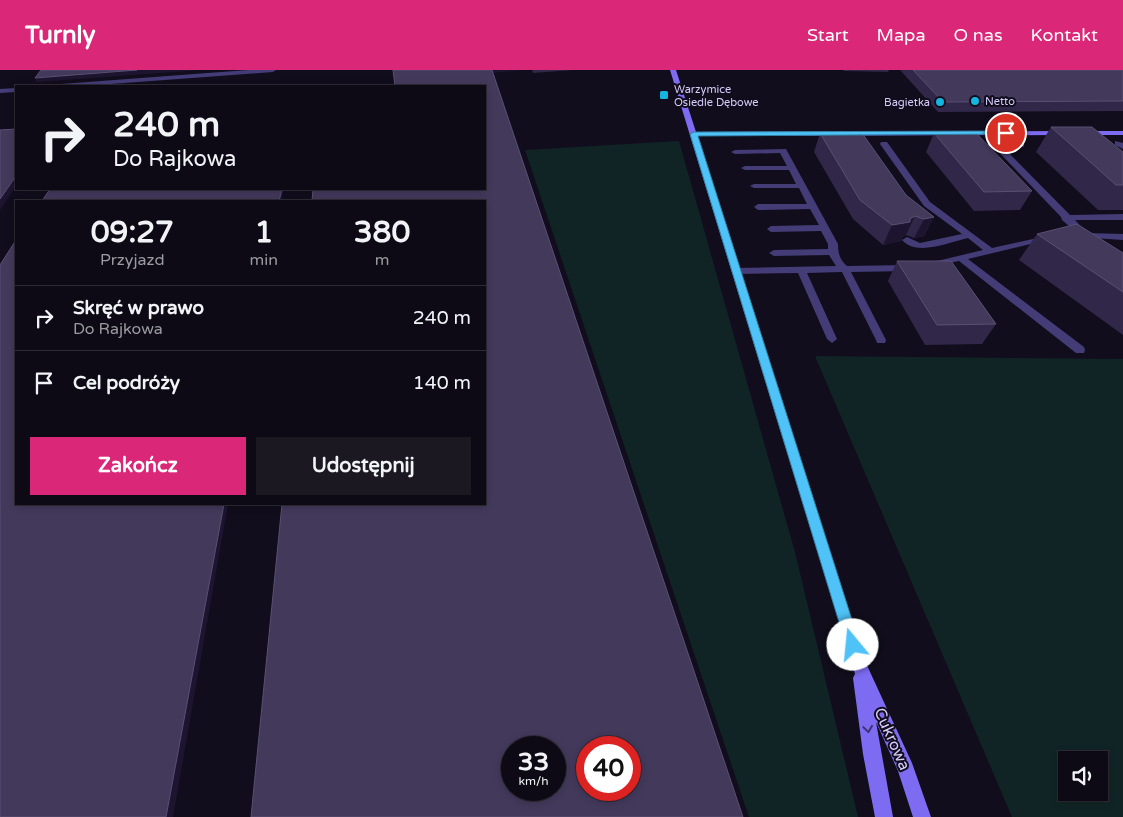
<!DOCTYPE html>
<html lang="pl">
<meta charset="utf-8">
<style>
body{margin:0;font-family:"Varela Round",sans-serif;background:#1b1822;color:#f1f3f6;height:100vh;display:flex;flex-direction:column;font-size:19px;white-space:nowrap}
*{box-sizing:border-box;margin:0}
p{font-size:16px;color:#9a9aa0}
.icon{flex:none;width:28px;height:28px;fill:none;stroke:currentColor;stroke-width:2;stroke-linecap:round;stroke-linejoin:round}
.map{position:relative;flex:1;overflow:hidden}
.drawer{position:absolute;left:15px;top:130px;width:471px;height:305px;display:flex;flex-direction:column;background:#0d0a15;border-radius:0px;box-shadow:0 2px 8px #0003,0 0 0 1px #2d2b34}
.drawer>*{flex:none}
.banner{position:absolute;left:15px;top:15px;width:471px;height:105px;border-radius:0px;box-shadow:0 2px 8px #0003,0 0 0 1px #2d2b34;background:#0d0a15;color:#f1f3f6;overflow:hidden}
.fabs{position:absolute;left:1058px;top:681px;display:grid;gap:10px}
.fabs a{display:grid;place-items:center;width:50px;height:50px;border-radius:0px;background:#0d0a15;box-shadow:0 2px 8px #0003,0 0 0 1px #2d2b34;font-size:25px}
.speed{position:absolute;left:501px;top:666px;display:flex;gap:10px;font-size:25px;font-weight:700;text-align:center}
.speed>*{display:grid;place-content:center;width:65px;height:65px;border-radius:50%;background:#0d0a15;box-shadow:0 2px 8px #0003,0 0 0 1px #2d2b34;line-height:1}
.speed small{font-size:12px;font-weight:400}
.speed .limit{border:8px solid #d22;background:#fff;color:#111}
.pin{position:absolute;display:grid;place-items:center;width:42px;height:42px;color:#fff;margin:-21px;border:2px solid #fff;border-radius:50%;box-shadow:0 1px 5px #0007}
.me{position:absolute;width:55px;margin:-28px;rotate:343deg;stroke-linejoin:round;filter:drop-shadow(0 0 4px #0008)}
.turn{display:flex;align-items:center;gap:18px;height:105px;padding:0 15px;font-size:22px}
.turn .icon{width:65px;height:65px;stroke-width:2.5}
.turn b{display:block;font-size:35px;line-height:42px}
.eta{display:flex;justify-content:space-evenly;align-items:center;height:85px;text-align:center}
.eta b{font-size:30px;font-weight:700;line-height:35px}
.cta{display:flex;gap:10px;margin-top:auto;padding:10px 15px}
.cta a{flex:1;height:58px;border-radius:0px;background:#db2777;color:#fff;font-size:20px;font-weight:700;line-height:58px;text-align:center}
.cta a+a{background:#1b1822;color:#f1f3f6}
ul{padding:0;list-style:none}
li{display:flex;align-items:center;gap:15px;height:65px;padding:0 15px;border-top:1px solid #2d2b34}
li div{flex:1}
li b{display:block;font-size:19px}
li em{font-style:normal}
header{display:flex;align-items:center;gap:30px;box-sizing:border-box;height:70px;padding:0 25px;background:#db2777;color:#fff}
header strong{font-size:24px}
nav{display:flex;gap:28px;margin-inline-start:auto;font-size:18px}
.map>svg:first-child{display:block}
.green{fill:#112425;fill-rule:evenodd}
.lines{fill:none;stroke-linecap:round;stroke-linejoin:round}
.street{fill:#443c77;fill-rule:evenodd}
.secondary{fill:#7d6cf2;fill-rule:evenodd}
.wall{fill:#312748}
.shaded-wall{fill:#1d152f}
.building{fill:#43395b;stroke:#5a5074;fill-rule:evenodd}
.oneway{stroke:#3c3372}
.route{fill:#4fc3f7;stroke:#337fa1}
.poi-dot{fill:#14b5df;stroke:#110d1c;stroke-width:2}
.labels{text-anchor:middle;dominant-baseline:central;stroke-width:4;stroke-linejoin:round;paint-order:stroke}
.far-poi-label{font-size:11px;fill:#d6ccfa;stroke:#110d1c;text-anchor:start}
.near-street-label{font-size:16px;fill:#d6ccfa;stroke:#110d1c}
</style>
<header>
<strong>Turnly</strong>
<nav><a>Start</a><a>Mapa</a><a>O nas</a><a>Kontakt</a></nav>
</header>
<div class="map">
<svg width="1123" height="747" viewBox="0 0 1123 747">
<rect width="100%" height="100%" fill="#110d1c"/>
<path class="green" d="M679,71L796,486L858,747H749L525,80Z
M815,286L1123,289V747H1012ZM1066,690H1099V722H1066Z"/>
<g class="lines">
<path class="street" d="M248,0H276L273,2L84,16H58L61,14Z
M16,18V22L0,23V19Z
M1115,71L1123,73V79L1115,75Z
M881,72H887L930,132L992,178L1051,165V169L968,189L1084,277L1085,280L1084,283H1076L959,191L933,196V192L983,180L968,168C949,172 917,187 902,170L907,167L920,173L962,164L924,136L880,74Z
M988,73H1024V77H1003L1070,145L1123,144V150H1075L1087,163L1123,164V170L1078,167V164L1062,150L1061,147L994,77H988Z
M786,79L838,174C838,184 840,190 847,196L909,195L914,198L909,201L851,202L886,270L885,273H877L876,270L842,202L807,203L837,269L832,273L827,269L798,203L736,204L731,201L736,198L836,196L829,185L774,186L769,183L774,180L828,179V174L821,161L771,162L767,159L771,156L819,155L810,139L758,140L754,137L758,134H807L799,118H754L750,116L754,114H796L789,100H745L741,98L745,96H787L780,83L735,84L731,82L735,80Z"/>
<path class="secondary" d="M670,0H676L696,62L1063,61L1067,63L1063,65L697,66L865,591L912,693L931,747H913L898,701L876,652L893,747H875L863,684L853,608L855,604Z
M1080,61H1123V65H1080Z"/>
</g>
<path class="wall" d="M532,0H573L533,3Z
M843,0H889L888,2L844,1Z
M900,0H1123V41L938,42Z
M1051,57L1123,82V140H1098L1036,82Z
M820,63L934,147L924,166L914,168L906,165L902,168L901,171L883,175L853,149L814,82Z
M934,63L1032,121L1020,140L974,141L926,82Z
M1037,164L1123,183V265L1019,190Z
M897,191L996,254L982,274L925,275L888,211Z"/>
<path class="shaded-wall" d="M137,0H201L37,12L35,8Z
M492,0H524L492,3Z
M16,106V116L0,140V129Z
M282,119H284L282,131H279Z
M915,146L906,165L902,168L901,171L883,175L892,155L910,149Z
M934,147L924,166L914,168L924,149Z
M224,434H228L173,747H166Z"/>
<path class="building" d="M41,0H137L35,8Z
M393,0H492L743,747H251L282,434H485V131H312L313,119H485V16H395ZM512,678H555V720H512ZM588,678H630V720H588Z
M913,0H1123V31L943,32Z
M1051,57H1092L1123,82V115H1116Z
M16,59V106L0,129V60Z
M820,63H862L906,125L934,147L924,149L915,146L910,149V152L892,155L860,130Z
M934,63H976L1032,121L984,122Z
M50,119H282L279,131H42Z
M1077,154L1123,183V222L1037,164Z
M16,170V434H224L166,747H0V195Z
M897,191H951L996,254L937,255Z"/>
<defs><path id="oneway-chevron" d="M-2-3.5L2.5 0L-2 3.5" fill="none" stroke-width="1.6" stroke-linecap="round" stroke-linejoin="round" transform="scale(1.25)"/></defs>
<use class="oneway" href="#oneway-chevron" transform="translate(868 659) rotate(82)"/>
<path class="route" d="M1006,61L1009,63L1008,64L698,66L860,575L858,580L853,582L848,580L846,575L690,64L694,62Z"/>
<g class="poi-dot">
<rect x="659" y="20" width="10" height="10" rx="2.5"/>
<circle cx="975" cy="31" r="5"/>
<circle cx="940" cy="32" r="5"/>
</g>
<g class="labels">
<g class="far-poi-label">
<text x="674" y="19">Warzymice<tspan x="674" dy="13">Osiedle Dębowe</tspan></text>
<text x="985" y="31">Netto</text>
<text x="930" y="32" text-anchor="end">Bagietka</text>
</g>
<g class="near-street-label">
<text transform="translate(892 669) rotate(66)">Cukrowa</text>
</g>
</g>
</svg>
<div class="fabs">
<a><svg class="icon" aria-label="sound" viewBox="0 0 24 24"><path d="M4 9h4l5-4v14l-5-4H4zM17 9q2 3 0 6"/></svg></a>
</div>
<div class="speed"><div>33<small>km/h</small></div><div class="limit">40</div></div>
<div class="pin" style="left:1006px;top:63px;background:#d93025"><svg class="icon" aria-label="arrive" viewBox="0 0 24 24"><path d="M6 21V4h12l-3 4 3 4H6"/></svg></div>
<svg class="me" style="left:853px;top:575px" viewBox="-20 -20 40 40"><circle r="19" fill="#fff"/><path d="M0-13L10 11 0 6-10 11z" fill="#4fc3f7"/></svg>
<div class="banner">
<div class="turn"><svg class="icon" aria-label="right" viewBox="0 0 24 24"><path d="M7 20v-9h11M14 6l5 5-5 5"/></svg><div><b>240 m</b>Do Rajkowa</div></div>
</div>
<section class="drawer">
<div class="eta">
<div><b>09:27</b><p>Przyjazd</p></div>
<div><b>1</b><p>min</p></div>
<div><b>380</b><p>m</p></div>
</div>
<ul>
<li><svg class="icon" aria-label="right" viewBox="0 0 24 24"><path d="M7 20v-9h11M14 6l5 5-5 5"/></svg><div><b>Skręć w prawo</b><p>Do Rajkowa</p></div><em>240 m</em></li>
<li><svg class="icon" aria-label="arrive" viewBox="0 0 24 24"><path d="M6 21V4h12l-3 4 3 4H6"/></svg><div><b>Cel podróży</b></div><em>140 m</em></li>
</ul>
<div class="cta"><a>Zakończ</a><a>Udostępnij</a></div>
</section>
</div>
